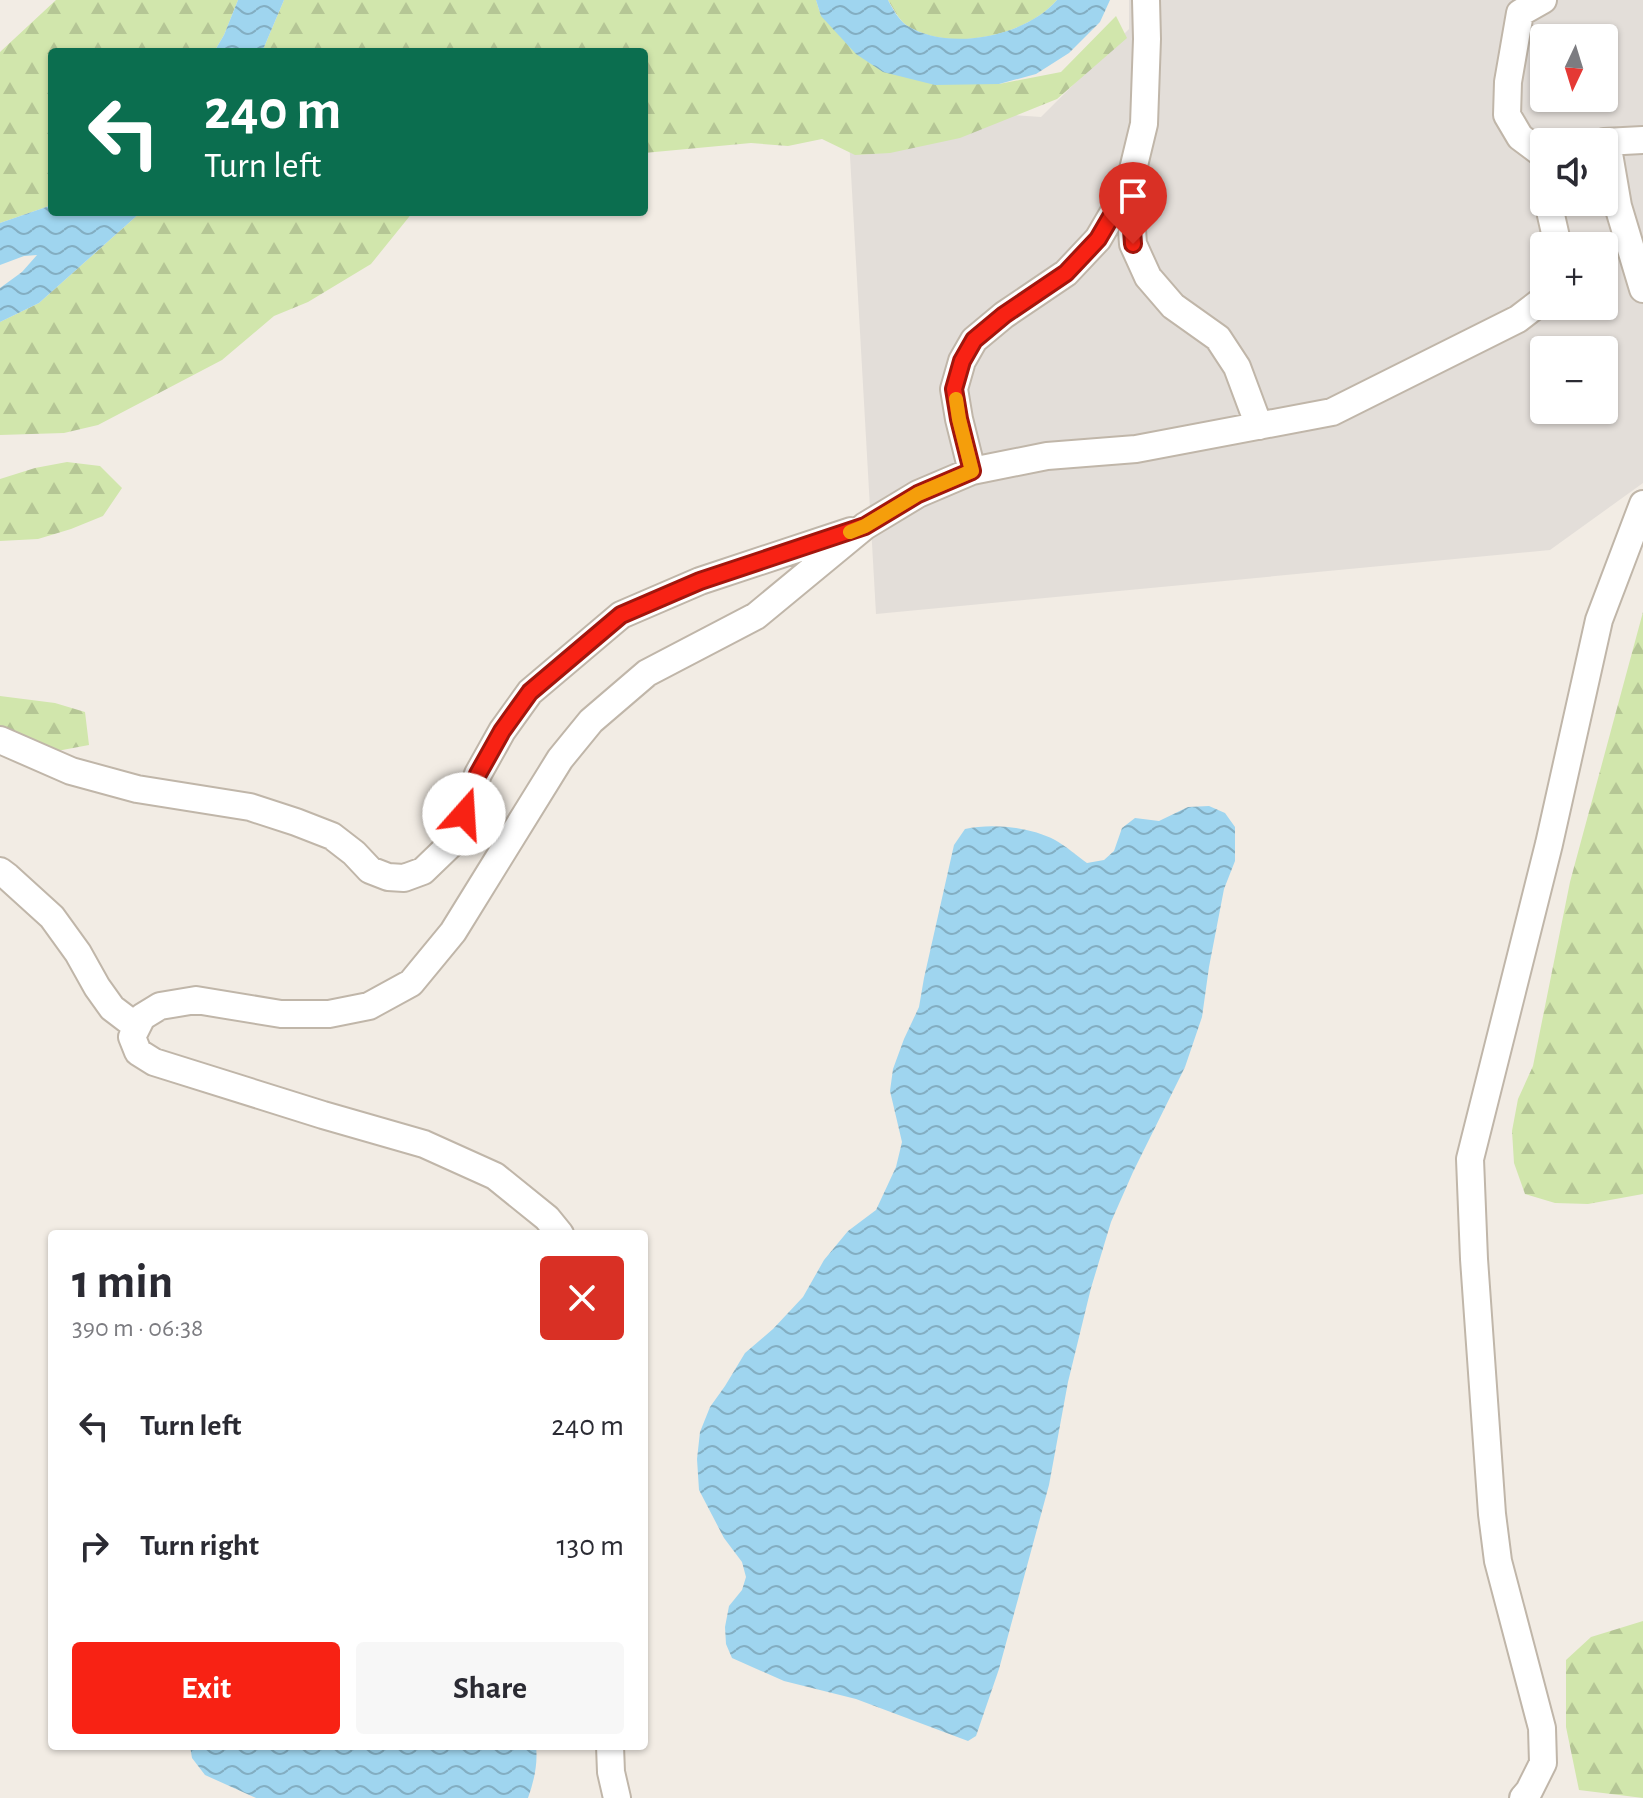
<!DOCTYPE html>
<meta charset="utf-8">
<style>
body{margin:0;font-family:"Alegreya Sans",sans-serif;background:#f7f7f7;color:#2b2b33;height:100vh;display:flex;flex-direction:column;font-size:30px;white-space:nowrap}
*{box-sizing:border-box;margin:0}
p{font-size:26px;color:#7c7c81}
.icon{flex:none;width:44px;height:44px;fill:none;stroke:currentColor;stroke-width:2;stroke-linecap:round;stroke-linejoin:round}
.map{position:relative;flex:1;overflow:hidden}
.panel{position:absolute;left:48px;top:1230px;width:600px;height:520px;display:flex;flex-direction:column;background:#fff;border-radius:8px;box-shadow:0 2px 6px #0004}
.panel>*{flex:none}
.guide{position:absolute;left:48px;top:48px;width:600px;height:168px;border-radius:8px;box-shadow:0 2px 6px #0004;background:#0b6e4f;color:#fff;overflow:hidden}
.needle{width:52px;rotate:184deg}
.tools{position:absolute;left:1530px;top:24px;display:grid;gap:16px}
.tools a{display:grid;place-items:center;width:88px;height:88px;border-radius:8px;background:#fff;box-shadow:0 2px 6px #0004;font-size:40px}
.pin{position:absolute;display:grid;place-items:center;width:68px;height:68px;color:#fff;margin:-82px -34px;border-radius:50% 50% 50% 0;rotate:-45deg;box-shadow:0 0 8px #0007}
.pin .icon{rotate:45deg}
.me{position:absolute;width:88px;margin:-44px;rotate:19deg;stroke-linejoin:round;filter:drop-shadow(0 0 6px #0008)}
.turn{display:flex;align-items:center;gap:28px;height:168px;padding:0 24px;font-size:36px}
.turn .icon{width:104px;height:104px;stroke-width:2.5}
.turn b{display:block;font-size:56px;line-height:68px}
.round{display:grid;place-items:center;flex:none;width:84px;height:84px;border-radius:8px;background:#f7f7f7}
.headline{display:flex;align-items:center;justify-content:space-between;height:136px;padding:0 24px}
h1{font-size:48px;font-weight:700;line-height:60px}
.cta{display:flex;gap:16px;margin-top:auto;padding:16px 24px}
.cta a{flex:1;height:92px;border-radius:8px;background:#f82214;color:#fff;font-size:32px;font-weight:700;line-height:92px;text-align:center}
.cta a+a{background:#f7f7f7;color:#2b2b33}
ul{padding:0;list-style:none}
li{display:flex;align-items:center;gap:24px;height:120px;padding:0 24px}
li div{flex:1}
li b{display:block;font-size:30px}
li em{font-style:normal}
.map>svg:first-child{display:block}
.industrial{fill:#e3ded9;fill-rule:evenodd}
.forest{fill:url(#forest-firs)}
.water{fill:url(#water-waves)}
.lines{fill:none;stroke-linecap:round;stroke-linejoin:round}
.minor-casing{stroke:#c0b6a9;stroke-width:30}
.minor{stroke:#fff;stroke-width:26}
.route-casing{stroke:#a1160d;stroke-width:20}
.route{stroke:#f82214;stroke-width:14}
.slow{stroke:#f59e0b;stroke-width:14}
</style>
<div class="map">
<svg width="1643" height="1798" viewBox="0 0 1643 1798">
<defs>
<pattern id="forest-firs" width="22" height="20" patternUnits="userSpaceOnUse" patternTransform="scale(2)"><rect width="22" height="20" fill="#d1e6ac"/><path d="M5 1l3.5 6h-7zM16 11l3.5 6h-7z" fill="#b5c695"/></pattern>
<pattern id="water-waves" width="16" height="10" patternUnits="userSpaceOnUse" patternTransform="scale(2)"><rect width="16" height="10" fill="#9fd5ef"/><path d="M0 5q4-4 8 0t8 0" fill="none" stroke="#83aec2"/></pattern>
</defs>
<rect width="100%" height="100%" fill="#f2ece4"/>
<path class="industrial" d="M1129,0H1643V483L1550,550L876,614L847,103L1041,117L1129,29ZM1544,38H1604V98H1544ZM1544,142H1604V202H1544ZM1544,246H1604V306H1544ZM1544,350H1604V410H1544Z"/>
<path class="forest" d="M56,0H238L224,35L214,52H52V205L0,223V52Z
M284,0H816L821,16L999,84L1061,72L1116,16L1127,38L1057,99L960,138L890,153L855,155L822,139L788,146L751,143L644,153V52H262Z
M888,0H1057C1025,37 948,53 906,25C899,20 893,8 888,0Z
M141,212H413L371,264L308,302L274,316L222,360L98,425L64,433L0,435V322L39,303Z
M67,462L100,466L122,488L103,516L71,529L38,539L0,541V479L35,468Z
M1643,612V1194L1588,1204L1555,1203L1525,1194L1514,1163L1512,1131L1518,1099L1533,1066L1570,882Z
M0,696L55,703L85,712L89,745L57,751L0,732Z
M1643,1621V1798L1579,1790L1566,1727V1660L1591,1637Z"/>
<path class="water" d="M238,0H284L262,52H214L224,35Z
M816,0H888C892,8 899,20 906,25C948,52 1025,37 1057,0H1110L1100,22L1069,53L1036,74L999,84L935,85L883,72L856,54L821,16Z
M52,205V212H141L39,303L0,322V288L22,272L37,255L24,256L0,265V223Z
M1209,806L1225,813L1235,827V861L1224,889L1209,967L1202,1017L1185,1067L1133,1172L1111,1222L1091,1288L1068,1382L1049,1485L999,1669L976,1736L968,1741L856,1699L784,1681L732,1658L726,1644L725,1627L729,1606L742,1590L746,1577L742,1562L724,1538L699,1490L697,1459L700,1432L710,1407L725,1386L745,1353L773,1329L803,1297L824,1260L848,1231L876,1210L896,1167L902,1142L890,1091L893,1069L904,1039L919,1007L924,978L954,845L965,829C993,823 1030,827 1055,840C1066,846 1077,856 1087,863L1104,860L1114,851L1122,828L1135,818L1159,821L1188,807Z
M190,1746H536C538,1764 534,1781 528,1798H256L205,1775L192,1758Z"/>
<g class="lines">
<defs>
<path id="minor" d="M1543,0L1520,13L1508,82L1507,115L1520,137L1544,155
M1604,142L1643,140
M1607,142L1618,206L1643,289
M1129,186L1133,244L1148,277L1173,306L1218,338L1237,367L1259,426
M1548,202L1558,246
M972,471L959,419L954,389L962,361L974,340L1004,315L1066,273L1098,239L1129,186L1144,124L1147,39L1146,0
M0,740L71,771L137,789L250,807L296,822L332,836L354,853L370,870L388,877L404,878L423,871L450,845L464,814L478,774L502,731L530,692L621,615L700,581L851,531
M0,871L8,877L52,917L78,953L97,987L112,1008L137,1027
M560,1234L547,1218L495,1176L424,1144L323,1115L154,1062L138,1052L132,1037L142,1017L160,1006L196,1000L281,1014H329L369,1006L411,983L453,932L560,759L591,721L647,673L756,616L865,526L918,494L972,471L1047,456L1136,449L1332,412L1518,319L1544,299
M610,1746L611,1772L617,1798
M1523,1798L1529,1791L1543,1763L1542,1728L1498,1561L1492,1514L1474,1259L1470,1159L1549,844L1599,620L1643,504"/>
</defs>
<use href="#minor" class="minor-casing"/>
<use href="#minor" class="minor"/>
</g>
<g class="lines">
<defs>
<path id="route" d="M464,814L478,774L502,731L530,692L621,615L700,581L865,526L918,494L972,471L959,419L954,389L962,361L974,340L1004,315L1066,273L1098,239L1129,186L1133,244"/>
</defs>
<use href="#route" class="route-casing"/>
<use href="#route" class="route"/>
<path class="slow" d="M850,532L865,526L918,494L972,471L959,419L956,399"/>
</g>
</svg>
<div class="tools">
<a><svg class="needle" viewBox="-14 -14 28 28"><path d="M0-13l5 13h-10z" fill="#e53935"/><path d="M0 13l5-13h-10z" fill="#7c7c81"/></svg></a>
<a><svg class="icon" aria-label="sound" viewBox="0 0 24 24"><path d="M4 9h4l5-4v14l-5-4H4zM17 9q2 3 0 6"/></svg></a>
<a>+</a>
<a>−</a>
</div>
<div class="pin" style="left:1133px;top:244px;background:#d93025"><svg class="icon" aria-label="arrive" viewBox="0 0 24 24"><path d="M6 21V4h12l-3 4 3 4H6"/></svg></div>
<svg class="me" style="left:464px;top:814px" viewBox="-20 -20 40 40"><circle r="19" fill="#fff"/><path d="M0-13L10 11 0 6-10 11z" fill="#f82214"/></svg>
<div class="guide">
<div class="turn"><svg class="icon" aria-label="left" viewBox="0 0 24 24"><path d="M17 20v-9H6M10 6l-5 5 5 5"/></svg><div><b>240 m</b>Turn left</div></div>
</div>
<section class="panel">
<div class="headline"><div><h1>1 min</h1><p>390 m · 06:38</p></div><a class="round" style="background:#d93025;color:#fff"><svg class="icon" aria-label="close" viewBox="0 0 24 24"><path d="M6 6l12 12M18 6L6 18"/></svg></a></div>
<ul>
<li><svg class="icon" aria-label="left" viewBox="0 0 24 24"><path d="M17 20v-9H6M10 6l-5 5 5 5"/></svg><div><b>Turn left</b></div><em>240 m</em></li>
<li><svg class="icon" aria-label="right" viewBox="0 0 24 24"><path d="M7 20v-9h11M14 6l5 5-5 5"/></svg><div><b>Turn right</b></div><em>130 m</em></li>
</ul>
<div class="cta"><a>Exit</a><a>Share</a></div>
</section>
</div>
